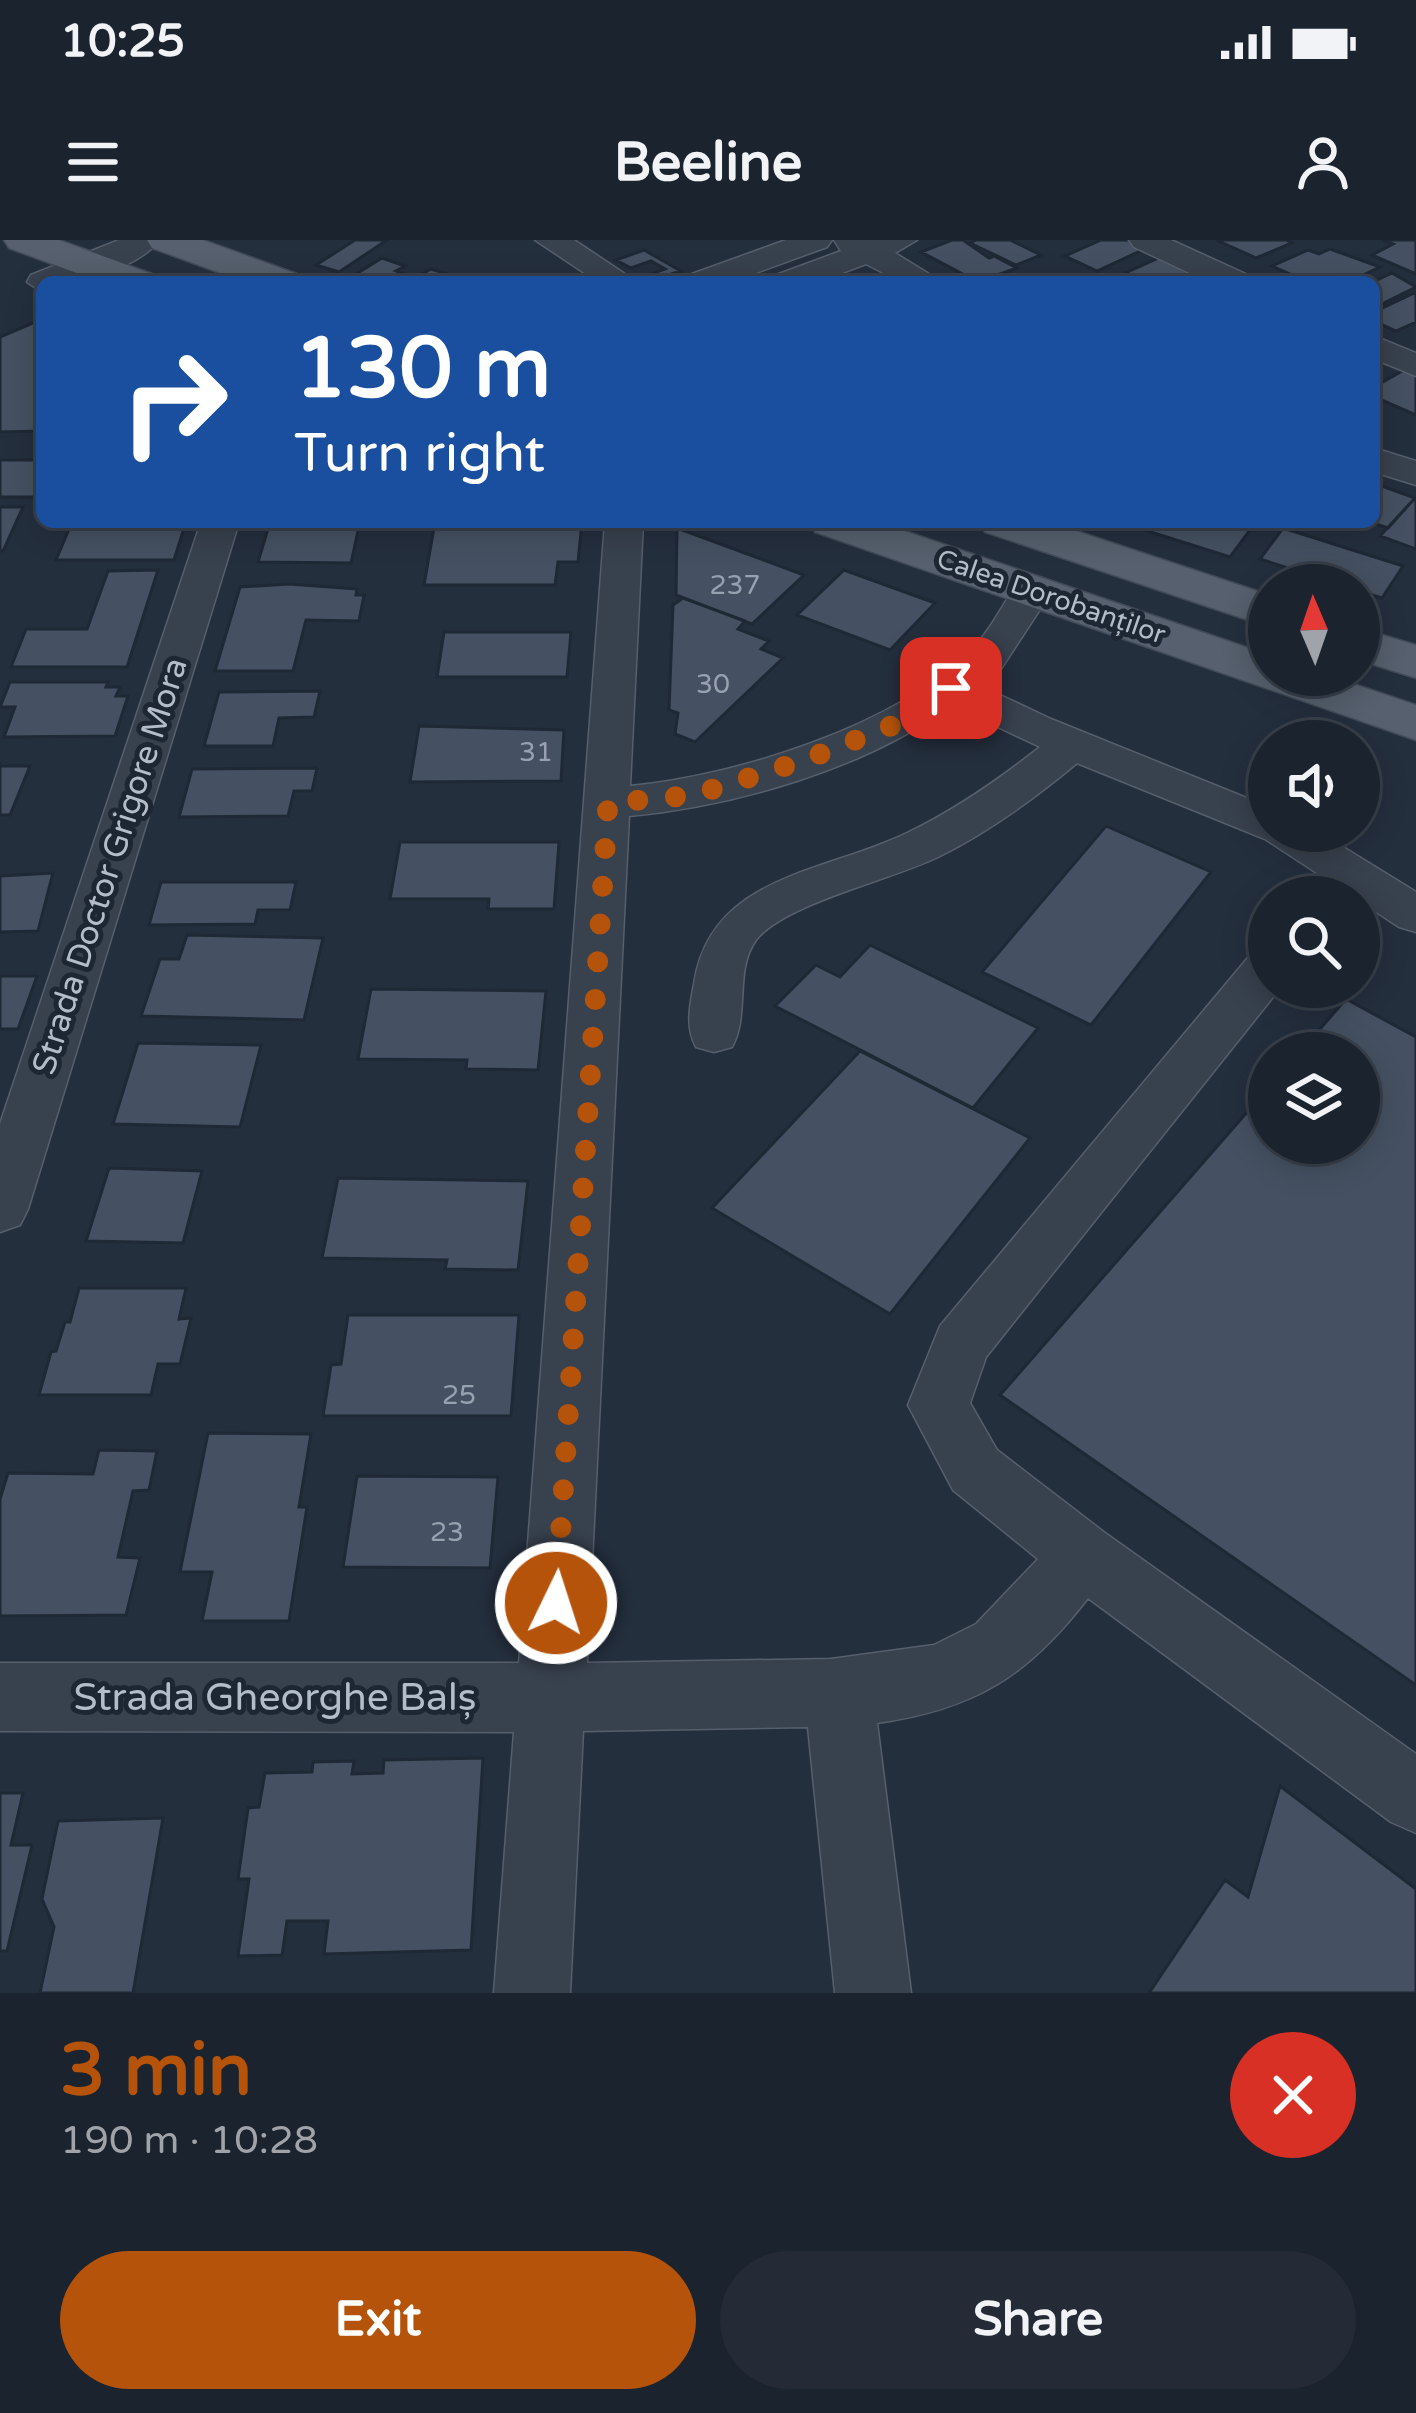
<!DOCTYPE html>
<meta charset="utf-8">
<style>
body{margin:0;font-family:"Varela Round",sans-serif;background:#242b36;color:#f1f3f6;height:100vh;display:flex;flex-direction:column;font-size:45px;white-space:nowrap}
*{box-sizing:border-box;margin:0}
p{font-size:39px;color:#a0a4aa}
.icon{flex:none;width:66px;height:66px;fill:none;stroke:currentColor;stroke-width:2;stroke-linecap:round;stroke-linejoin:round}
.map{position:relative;height:1753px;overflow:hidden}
.side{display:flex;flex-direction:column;background:#1b232e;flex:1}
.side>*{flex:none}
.top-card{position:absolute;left:36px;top:36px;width:1344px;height:252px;border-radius:18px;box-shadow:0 6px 30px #0003,0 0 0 3px #39404a;background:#1a4fa0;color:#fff;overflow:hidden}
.needle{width:78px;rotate:358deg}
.fabs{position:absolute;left:1248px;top:324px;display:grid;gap:24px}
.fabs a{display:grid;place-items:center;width:132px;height:132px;border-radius:50%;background:#1b232e;box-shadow:0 6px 30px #0003,0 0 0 3px #39404a;font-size:60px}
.pin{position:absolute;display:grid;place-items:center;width:102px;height:102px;color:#fff;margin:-51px;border-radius:24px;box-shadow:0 6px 18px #0006}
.me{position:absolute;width:132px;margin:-66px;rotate:4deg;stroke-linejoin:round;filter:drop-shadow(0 0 9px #0008)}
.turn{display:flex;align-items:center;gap:42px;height:252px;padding:0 60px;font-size:54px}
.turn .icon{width:156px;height:156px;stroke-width:2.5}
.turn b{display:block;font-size:84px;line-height:102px}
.round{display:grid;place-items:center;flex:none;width:126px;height:126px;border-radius:63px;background:#242b36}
.summary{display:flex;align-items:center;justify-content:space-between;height:204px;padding:0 60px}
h1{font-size:72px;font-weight:700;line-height:90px;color:#b45309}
.cta{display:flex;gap:24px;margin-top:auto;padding:24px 60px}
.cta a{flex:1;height:138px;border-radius:72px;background:#b45309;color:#fff;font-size:48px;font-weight:700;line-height:138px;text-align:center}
.cta a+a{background:#242b36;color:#f1f3f6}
.status{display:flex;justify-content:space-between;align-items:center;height:84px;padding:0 60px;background:#1b232e;direction:ltr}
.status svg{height:33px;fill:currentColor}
header{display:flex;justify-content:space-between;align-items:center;height:156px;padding:0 60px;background:#1b232e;font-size:54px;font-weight:700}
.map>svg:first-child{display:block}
.building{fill:#455162;stroke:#1f2835;stroke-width:3}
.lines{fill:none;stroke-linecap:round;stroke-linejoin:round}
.minor-casing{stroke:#565f6c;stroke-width:3}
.major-casing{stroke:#414a57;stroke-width:3}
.minor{fill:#38414e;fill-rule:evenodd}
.major{fill:#56606e;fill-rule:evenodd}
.route{stroke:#b45309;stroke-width:21;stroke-dasharray:0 37.8}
.labels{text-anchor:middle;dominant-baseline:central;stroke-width:10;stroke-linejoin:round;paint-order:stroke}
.number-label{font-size:27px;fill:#98a1af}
.far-street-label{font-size:27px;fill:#b4bcc9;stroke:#1d2633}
.street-label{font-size:33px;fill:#b4bcc9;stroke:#1d2633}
.near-street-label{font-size:39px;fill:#b4bcc9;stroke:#1d2633}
</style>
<div class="status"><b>10:25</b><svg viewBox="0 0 49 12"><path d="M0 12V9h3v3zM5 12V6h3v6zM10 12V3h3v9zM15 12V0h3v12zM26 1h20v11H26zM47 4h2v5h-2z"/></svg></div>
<header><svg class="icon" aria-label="menu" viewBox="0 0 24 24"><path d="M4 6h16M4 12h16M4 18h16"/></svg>Beeline<svg class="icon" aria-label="person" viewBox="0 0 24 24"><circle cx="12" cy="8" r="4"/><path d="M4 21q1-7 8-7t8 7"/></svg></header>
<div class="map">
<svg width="1416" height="1753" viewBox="0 0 1416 1753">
<rect width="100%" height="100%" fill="#242f3e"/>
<path class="building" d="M355,0H387L339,32L316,25Z
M952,0H963L989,18L994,16L1017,28L978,42L921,12Z
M976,0H1010L1041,15L1016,25L970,3Z
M1101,0H1133L1149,7L1097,31L1065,16Z
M1216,0H1286L1292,3L1256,18Z
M1383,0H1416V34L1372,15L1393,4Z
M1330,9L1380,27L1348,42H1308L1272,26L1308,10L1319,14Z
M644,10L681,31L646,42L640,38L665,29L651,21L631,28L616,20Z
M1163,16L1201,33L1182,42L1112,39Z
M382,18L405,26L396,31L408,35L402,42H367L351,37Z
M431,29L457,37L449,42L415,38Z
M1392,33L1416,47L1374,68L1373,42Z
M1416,52V82L1396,91L1374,81V72Z
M42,79V191L0,192V97Z
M1404,130L1416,135V175L1375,157L1380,153L1374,147Z
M0,220H42V257H0Z
M1382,246L1415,258L1388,288L1370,282H1374V255Z
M1415,258H1416V309L1380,296Z
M0,267H23L3,311H0Z
M72,282H186L174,320H56Z
M270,282H360L351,323L258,322Z
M435,282H582L578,322H558L555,345H424Z
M1119,282H1256L1230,317Z
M677,288L804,335L752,384L676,355Z
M1283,288L1403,326L1382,358L1359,351V345H1341L1260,319Z
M158,330L127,427H11L26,389H87L108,331Z
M844,330L935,363L890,410L797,375Z
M289,344L357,349L356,355H364L359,381L306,380L293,431H215L240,347Z
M683,358L745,381L738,389L769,401L761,409L783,418L695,502L675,494L678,473L669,470L673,365Z
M444,392H571L567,437H437Z
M10,442H108L106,447H120L116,456H128L115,496L4,497L15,467H0Z
M320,451L314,477L279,478L273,506H204L219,452Z
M419,486L564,490L561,541L410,542Z
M0,522V526H30L10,575H0Z
M317,528L312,551H294L288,576L179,577L192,529Z
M1106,586L1211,632L1091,785L982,732Z
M400,602H559L554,669H488L489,659H390Z
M53,633L38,691L0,692V636Z
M161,642H296L290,670H258L255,684L149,685Z
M187,695L323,698L304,780L141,776L160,719H179Z
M870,705L1038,788L973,868L775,766L816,725L840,737Z
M0,736H37L18,789H0Z
M371,749L546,751L538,830L466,829L467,820L358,819Z
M1346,759L1416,797V1445L1000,1155L1269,847V903H1359V813H1299Z
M138,803L261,805L240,887L113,884Z
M860,811L1030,898L890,1074L712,968Z
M109,928L202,931L183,1003L86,1001Z
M338,938L528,941L518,1030L445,1029L447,1020L322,1018Z
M79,1048H186L179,1079L191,1078L180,1124H158L151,1155H39L51,1112L56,1111L65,1082H70Z
M348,1075H519L511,1176H323L331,1125L341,1124Z
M208,1193L311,1194L299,1267H307L289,1381H202L212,1332H180Z
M99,1210L157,1211L149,1250L133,1251L118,1317L140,1318L126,1375L0,1376V1259L8,1233L93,1234Z
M357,1236L498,1237L490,1328L343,1327Z
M483,1518L471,1710L324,1714L328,1681H287L282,1715L238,1716L249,1639H238L248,1568L259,1567L265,1533L312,1532L313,1522L354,1521L352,1534L383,1533L384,1520Z
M1280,1546L1416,1649V1753H1149L1225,1640L1248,1657Z
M0,1553H23L11,1605H32L7,1711H0Z
M163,1578L133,1753H40L54,1687L42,1659L58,1581Z"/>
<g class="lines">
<defs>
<path id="minor" d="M119,0H160C134,31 80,42 42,42V52L27,42L31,35Z
M535,0H574L637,42H598Z
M786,0H832L827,7L731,42H685L689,35Z
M834,0H917L895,13L942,42H901L866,24L818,42H772L776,35L841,11Z
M1129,0H1171L1248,35L1252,42H1209L1134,7Z
M1374,96L1416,113V136L1374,119Z
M1374,208L1416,221V245L1374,232Z
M201,282H239L28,969L20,985L0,992V884Z
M605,282H643L630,546C735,536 894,487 970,411C989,393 1003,364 1018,342H1046L1052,351L1001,429L979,445L1051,479L1269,567V591H1317L1416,652V692L1399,687L1265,599L1077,523C1035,558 990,591 940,616C895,639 785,663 756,700C734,730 750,775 732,807L714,812L696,807C685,787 690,765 694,744C710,635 825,633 907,593C955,570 998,540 1040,507L952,465C865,529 735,566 629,576L587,1423L831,1419L934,1405L976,1384L1038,1319L953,1250L908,1165L940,1086L1251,714L1269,709V747H1281L986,1117L970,1163L997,1210L1105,1293L1416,1514V1593L1391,1582L1088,1358C1028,1436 975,1469 877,1483L911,1753H835L808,1487L583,1491L570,1753H494L514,1492L0,1491V1423H519Z"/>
<path id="major" d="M4,0H59L152,34L158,42H101L9,8Z
M147,0H203L297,34L303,42H245L152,8Z
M808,282H878L1269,415V435H1327L1416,465V500L815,292Z
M978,282H1049L1269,355V387L985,292Z
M1359,388L1416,405V438L1359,420Z"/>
</defs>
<use href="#minor" class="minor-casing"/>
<use href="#major" class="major-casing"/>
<use href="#minor" class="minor"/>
<use href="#major" class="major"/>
</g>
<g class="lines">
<path class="route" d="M556,1363L608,563L694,555L805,520L901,482L951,448"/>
</g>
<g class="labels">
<g class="number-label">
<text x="735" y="345">237</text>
<text x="713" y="444">30</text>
<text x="536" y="512">31</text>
<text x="459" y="1155">25</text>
<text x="447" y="1292">23</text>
</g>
<g class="far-street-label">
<text transform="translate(1051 357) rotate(19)">Calea Dorobanților</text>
</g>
<g class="street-label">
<text transform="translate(110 626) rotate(-72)">Strada Doctor Grigore Mora</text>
</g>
<g class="near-street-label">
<text x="275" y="1457">Strada Gheorghe Balș</text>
</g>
</g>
</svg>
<div class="fabs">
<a><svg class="needle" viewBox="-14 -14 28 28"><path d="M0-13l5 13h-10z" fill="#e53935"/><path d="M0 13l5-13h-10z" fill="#a0a4aa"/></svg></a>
<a><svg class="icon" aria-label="sound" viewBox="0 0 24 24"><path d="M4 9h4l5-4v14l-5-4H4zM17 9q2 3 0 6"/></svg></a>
<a><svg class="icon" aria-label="search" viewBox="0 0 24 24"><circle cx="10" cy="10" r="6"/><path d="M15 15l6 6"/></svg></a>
<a><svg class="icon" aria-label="layers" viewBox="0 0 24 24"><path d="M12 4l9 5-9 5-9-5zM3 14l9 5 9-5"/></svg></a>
</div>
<div class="pin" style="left:951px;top:448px;background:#d93025"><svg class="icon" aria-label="arrive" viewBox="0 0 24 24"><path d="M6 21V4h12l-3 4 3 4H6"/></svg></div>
<svg class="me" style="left:556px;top:1363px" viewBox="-20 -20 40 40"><circle r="17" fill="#b45309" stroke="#fff" stroke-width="3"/><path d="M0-11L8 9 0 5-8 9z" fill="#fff"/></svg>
<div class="top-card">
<div class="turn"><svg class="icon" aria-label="right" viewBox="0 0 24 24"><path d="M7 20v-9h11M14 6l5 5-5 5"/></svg><div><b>130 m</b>Turn right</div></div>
</div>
</div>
<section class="side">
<div class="summary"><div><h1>3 min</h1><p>190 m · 10:28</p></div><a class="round" style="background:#d93025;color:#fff"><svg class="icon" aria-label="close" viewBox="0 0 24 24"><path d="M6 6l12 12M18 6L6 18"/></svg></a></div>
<div class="cta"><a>Exit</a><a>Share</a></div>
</section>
